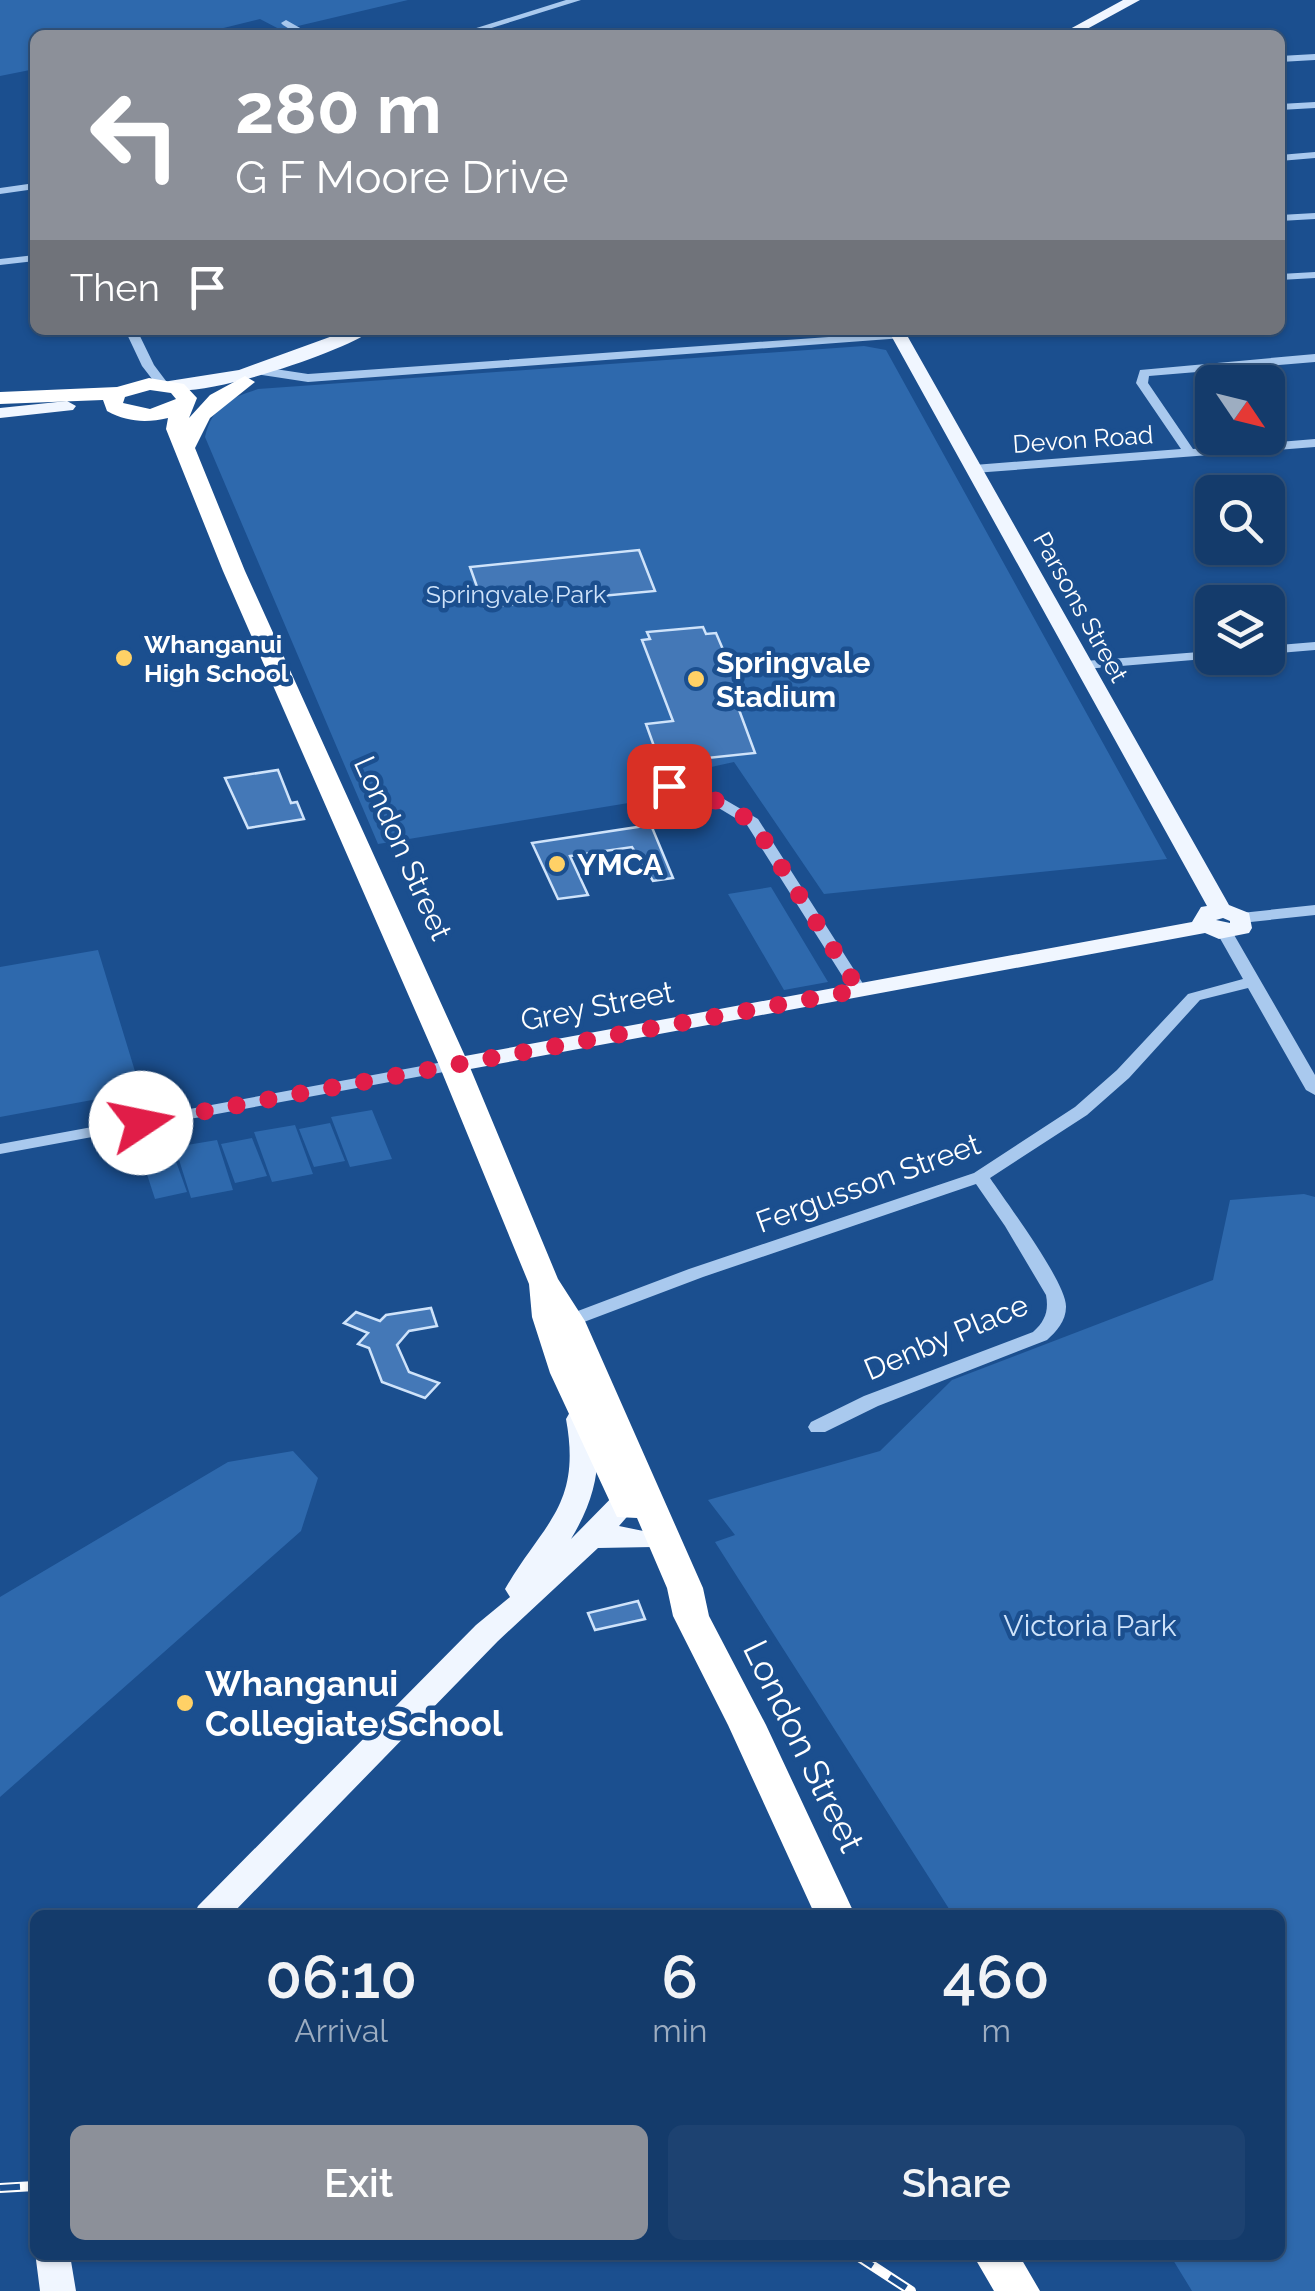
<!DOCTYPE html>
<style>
body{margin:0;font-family:Raleway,sans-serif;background:#1d4271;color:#f1f3f6;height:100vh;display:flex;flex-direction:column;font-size:38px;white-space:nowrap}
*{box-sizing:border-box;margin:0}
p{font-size:32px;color:#9dadc1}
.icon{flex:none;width:55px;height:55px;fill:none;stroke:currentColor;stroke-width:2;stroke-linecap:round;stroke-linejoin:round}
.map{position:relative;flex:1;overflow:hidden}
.sheet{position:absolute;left:30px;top:1910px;width:1255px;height:350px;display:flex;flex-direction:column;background:#143b6b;border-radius:15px;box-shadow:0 2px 8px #0004,0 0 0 2px #33557e}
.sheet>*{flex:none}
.top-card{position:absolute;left:30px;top:30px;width:1255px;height:305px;border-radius:15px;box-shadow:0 2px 8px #0004,0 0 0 2px #33557e;background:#8c9099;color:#fff;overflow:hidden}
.needle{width:65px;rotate:125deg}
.buttons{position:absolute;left:1195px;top:365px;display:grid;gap:20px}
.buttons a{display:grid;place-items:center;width:90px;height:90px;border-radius:15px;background:#143b6b;box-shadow:0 2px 8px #0004,0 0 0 2px #33557e;font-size:50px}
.pin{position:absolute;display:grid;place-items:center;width:85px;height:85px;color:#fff;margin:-42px;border-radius:20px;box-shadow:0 5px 15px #0006}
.me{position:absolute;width:110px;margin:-55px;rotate:79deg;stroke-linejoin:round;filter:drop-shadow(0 0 8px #0008)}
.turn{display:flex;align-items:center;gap:35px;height:210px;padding:0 40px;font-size:45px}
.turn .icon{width:130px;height:130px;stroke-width:2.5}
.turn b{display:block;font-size:70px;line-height:85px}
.then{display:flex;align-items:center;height:95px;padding:0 40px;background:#0003;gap:20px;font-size:38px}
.eta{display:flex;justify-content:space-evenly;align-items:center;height:170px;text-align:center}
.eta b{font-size:60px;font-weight:600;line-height:70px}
.cta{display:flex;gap:20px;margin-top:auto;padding:20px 40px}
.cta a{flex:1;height:115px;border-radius:15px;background:#8c9099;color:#fff;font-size:40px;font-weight:600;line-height:115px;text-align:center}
.cta a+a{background:#1d4271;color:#f1f3f6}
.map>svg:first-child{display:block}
.green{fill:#2e69ad}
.building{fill:#4478b7;stroke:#cfe3fa;stroke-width:2.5}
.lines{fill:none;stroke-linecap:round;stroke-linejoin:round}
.minor{fill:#a9c9ee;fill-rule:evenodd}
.major{fill:#f0f6ff;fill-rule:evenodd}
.highway{fill:#fff;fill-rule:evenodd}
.rail-casing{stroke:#fff;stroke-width:10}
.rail{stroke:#1b4f8f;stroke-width:6;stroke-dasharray:20;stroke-linecap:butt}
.route{stroke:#e11d48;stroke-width:18;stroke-dasharray:0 32.4}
.poi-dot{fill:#ffd166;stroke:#1b4f8f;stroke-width:4}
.labels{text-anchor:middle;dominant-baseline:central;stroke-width:9;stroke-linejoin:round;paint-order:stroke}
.far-street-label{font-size:25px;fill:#fff;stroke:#1b4f8f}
.far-park-label{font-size:25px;fill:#cfe3fa;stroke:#1b4f8f}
.far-poi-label{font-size:25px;font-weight:bold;fill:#fff;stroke:#1b4f8f;text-anchor:start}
.poi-label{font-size:30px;font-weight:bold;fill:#fff;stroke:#1b4f8f;text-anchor:start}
.street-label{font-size:30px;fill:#fff;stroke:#1b4f8f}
.park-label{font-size:30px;fill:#cfe3fa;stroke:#1b4f8f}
.near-poi-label{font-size:35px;font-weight:bold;fill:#fff;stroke:#1b4f8f;text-anchor:start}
.near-street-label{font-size:35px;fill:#fff;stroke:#1b4f8f}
</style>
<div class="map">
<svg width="1315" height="2291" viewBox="0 0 1315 2291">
<rect width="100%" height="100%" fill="#1b4f8f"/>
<path class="green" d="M0,0H408L281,30L260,19L195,35H35V69L0,76Z
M864,346L886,350L1167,859L824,894L734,762L647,781L659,798L378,844L205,437C212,406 230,398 258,389Z
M771,887L828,982L784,990L728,894Z
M98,950L141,1091L0,1117V967Z
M372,1110L392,1159L350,1167L331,1117Z
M330,1123L345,1161L314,1167L299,1129Z
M295,1125L313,1174L272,1182L254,1132Z
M252,1138L267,1176L235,1183L221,1144Z
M217,1140L233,1190L191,1198L175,1147Z
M173,1153L187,1192L155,1199L142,1159Z
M1304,1194L1315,1197V2291H1192L1170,2255H1280V1915H953L715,1542L735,1535L708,1500L880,1451L952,1380L1213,1280L1230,1200Z
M293,1451L318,1478L301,1531L0,1797V1597L228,1462Z"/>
<path class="building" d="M639,550L655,591L484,607L470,567Z
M703,627L706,634L716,633L747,706L738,707L755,753L660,763L646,724L673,721L642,640L650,639L647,632Z
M278,770L291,803L297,802L304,819L248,828L225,778Z
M651,825L673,878L653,881L632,847L570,856L588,895L558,899L532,843Z
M431,1308L437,1326L409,1331L397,1345L409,1372L439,1383L425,1398L382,1382L369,1348L358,1344L368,1333L344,1323L356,1312L380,1321L386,1315Z
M638,1601L645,1619L595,1630L588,1613Z"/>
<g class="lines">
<path class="minor" d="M566,0H581L469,35H454Z
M286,20L309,33L311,35H299L283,25L281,23Z
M1315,54V60L1280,62V56Z
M1315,102V108L1280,110V104Z
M1315,152V158L1280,161V155Z
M35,183V189L0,194V188Z
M1315,213V219L1280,221V215Z
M35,255V261L0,265V259Z
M1315,272V278L1280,280V274Z
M125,330H137L154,365L169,385L167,388H159L142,366Z
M899,332L905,336L903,338L308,382L262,375L256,371L262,367L308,374Z
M1315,354V362L1149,376L1148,383L1193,449L1315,439V447L974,473L968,469L974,465L1181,449L1136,383L1140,370Z
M1315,642V650L1268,654V646Z
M1212,651V658H1217L1085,669L1078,665L1085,661Z
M669,782L722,798L758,819L867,990L865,993H853L747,825L712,804L664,789V783Z
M1315,905V915L1241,923L1233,918L1241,913Z
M1225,928L1233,933L1315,1075V1095L1306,1090L1248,988L1200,1000L1129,1078L1087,1115L990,1178C1006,1202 1067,1283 1066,1307C1066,1321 1056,1332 1047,1340L878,1406L825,1432H811L808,1427L811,1422L864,1396L1033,1332C1045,1321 1049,1311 1046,1295L1005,1226L976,1184L703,1277L576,1325L569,1327L560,1321L562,1317L689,1269L974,1173L1075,1107L1117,1070L1188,994L1243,979L1217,933Z
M454,1060L462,1065L460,1069L0,1154V1144Z"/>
<path class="major" d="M1123,0H1140L1076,35H1059Z
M349,330H372C347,351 186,406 160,386L169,381L239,370Z
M888,330H904L1229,905L1249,913L1252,928L1249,933L1219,939L1205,933L454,1072L445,1070L442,1065L454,1058L1192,922L1201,907L1207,906ZM1223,918L1230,921V923L1216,920Z
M67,401L76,406L73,410L0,418V408Z
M580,1409L590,1412L594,1419C603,1464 595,1499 571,1539L628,1481H648L652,1488L619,1526L653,1533L658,1540L653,1547L598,1548L498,1641L231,1915H194L198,1906L476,1625L510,1597L505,1589C543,1523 582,1506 566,1419L570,1412Z
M35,2252L70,2255L76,2291H40Z"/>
<path class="highway" d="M245,376L255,382L210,418L195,448L245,571L469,1065L558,1279L585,1321L703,1588L709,1616L766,1725L855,1915H815L728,1725L673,1616L667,1588L637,1518L617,1517L550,1373L532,1317L529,1284L439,1065L223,571L166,429L168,418C146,423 127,422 107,411L103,400L0,404V392L117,387L149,378L184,384L197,398L189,418L210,395ZM150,390L171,393L176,399L150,409L123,403L125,397Z
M973,2255H1019L1040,2291H994Z"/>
<defs>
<path id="rail" d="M0,2188L35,2186
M856,2255L911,2291"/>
</defs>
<use href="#rail" class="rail-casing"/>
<use href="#rail" class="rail"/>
</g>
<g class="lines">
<path class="route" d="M141,1123L859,990L753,822L717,801L669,786"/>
</g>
<g class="poi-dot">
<circle cx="124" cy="658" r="10"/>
<circle cx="696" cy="679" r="10"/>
<circle cx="557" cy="864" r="10"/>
<circle cx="185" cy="1703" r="10"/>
</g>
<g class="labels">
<g class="far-street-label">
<text transform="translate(1083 439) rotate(-4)">Devon Road</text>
<text transform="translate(1081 607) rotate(61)">Parsons Street</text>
</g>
<g class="far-park-label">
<text x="516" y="594">Springvale Park</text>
</g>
<g class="far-poi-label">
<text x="144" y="644">Whanganui<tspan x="144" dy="29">High School</tspan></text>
</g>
<g class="poi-label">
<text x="716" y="662">Springvale<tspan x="716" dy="34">Stadium</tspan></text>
<text x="577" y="864">YMCA</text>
</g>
<g class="street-label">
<text transform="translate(403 848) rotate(66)">London Street</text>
<text transform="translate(597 1006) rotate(-11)">Grey Street</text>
<text transform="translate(868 1183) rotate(-20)">Fergusson Street</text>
<text transform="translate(946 1337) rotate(-23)">Denby Place</text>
</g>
<g class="park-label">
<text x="1090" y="1625">Victoria Park</text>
</g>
<g class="near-poi-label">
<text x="205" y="1683">Whanganui<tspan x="205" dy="40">Collegiate School</tspan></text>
</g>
<g class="near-street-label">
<text transform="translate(804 1746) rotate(64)">London Street</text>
</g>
</g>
</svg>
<div class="buttons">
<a><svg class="needle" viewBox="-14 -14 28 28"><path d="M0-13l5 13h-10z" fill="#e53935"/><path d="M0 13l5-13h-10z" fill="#9dadc1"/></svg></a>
<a><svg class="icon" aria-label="search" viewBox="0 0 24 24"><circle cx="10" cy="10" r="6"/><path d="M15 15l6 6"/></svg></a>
<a><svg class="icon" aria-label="layers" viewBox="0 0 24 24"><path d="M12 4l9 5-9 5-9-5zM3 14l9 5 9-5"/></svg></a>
</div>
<div class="pin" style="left:669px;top:786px;background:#d93025"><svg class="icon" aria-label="arrive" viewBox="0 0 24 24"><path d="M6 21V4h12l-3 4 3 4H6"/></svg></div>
<svg class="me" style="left:141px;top:1123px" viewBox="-20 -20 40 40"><circle r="19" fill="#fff"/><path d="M0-13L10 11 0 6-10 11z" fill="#e11d48"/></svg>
<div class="top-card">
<div class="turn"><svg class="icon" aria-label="left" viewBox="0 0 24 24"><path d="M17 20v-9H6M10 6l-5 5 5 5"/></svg><div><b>280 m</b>G F Moore Drive</div></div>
<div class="then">Then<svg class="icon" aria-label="arrive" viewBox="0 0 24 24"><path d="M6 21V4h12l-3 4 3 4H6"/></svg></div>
</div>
<section class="sheet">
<div class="eta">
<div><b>06:10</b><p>Arrival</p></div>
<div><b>6</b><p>min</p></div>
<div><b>460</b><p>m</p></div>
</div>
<div class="cta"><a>Exit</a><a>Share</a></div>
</section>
</div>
